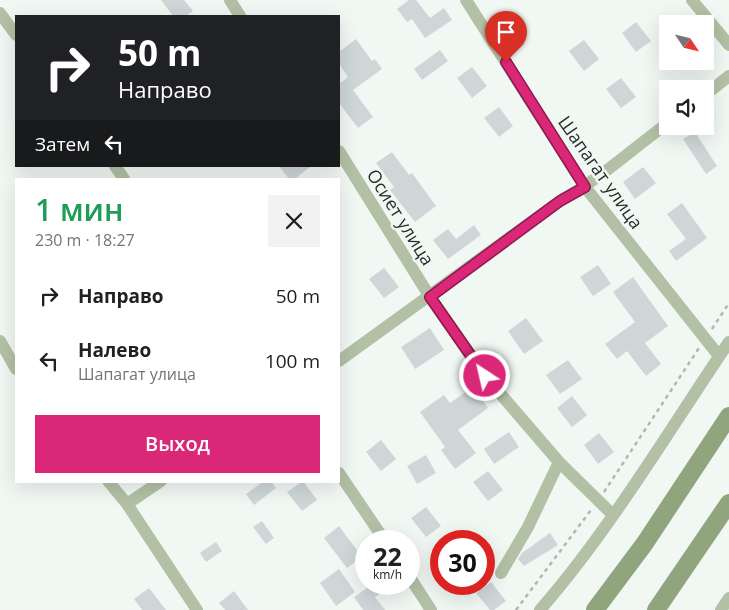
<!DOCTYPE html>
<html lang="ru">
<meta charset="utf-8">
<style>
body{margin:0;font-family:"Open Sans",sans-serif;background:#f2f2f2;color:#202124;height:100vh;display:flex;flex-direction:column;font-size:19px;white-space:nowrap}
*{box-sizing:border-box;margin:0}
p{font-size:16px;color:#757577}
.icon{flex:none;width:28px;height:28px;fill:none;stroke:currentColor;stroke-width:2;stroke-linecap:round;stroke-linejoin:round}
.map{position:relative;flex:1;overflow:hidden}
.side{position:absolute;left:15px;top:178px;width:325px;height:305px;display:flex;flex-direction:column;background:#fff;border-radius:0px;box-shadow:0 5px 20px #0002}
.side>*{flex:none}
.hud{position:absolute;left:15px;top:15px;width:325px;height:152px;border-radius:0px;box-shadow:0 5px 20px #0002;background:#202124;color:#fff;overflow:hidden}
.needle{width:32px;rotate:125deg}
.controls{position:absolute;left:659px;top:15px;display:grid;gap:10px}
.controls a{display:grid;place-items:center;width:55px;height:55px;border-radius:0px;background:#fff;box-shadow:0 5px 20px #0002;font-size:25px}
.speed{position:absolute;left:355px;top:530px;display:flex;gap:10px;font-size:25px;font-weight:700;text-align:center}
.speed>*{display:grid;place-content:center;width:65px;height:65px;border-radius:50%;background:#fff;box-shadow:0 5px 20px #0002;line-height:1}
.speed small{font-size:12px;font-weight:400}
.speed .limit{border:8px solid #d22;background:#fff;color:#111}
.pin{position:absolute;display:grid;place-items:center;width:42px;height:42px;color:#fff;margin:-51px -21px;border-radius:50% 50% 50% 0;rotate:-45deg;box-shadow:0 0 5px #0007}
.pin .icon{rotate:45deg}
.me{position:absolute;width:55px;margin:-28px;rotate:325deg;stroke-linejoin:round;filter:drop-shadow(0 0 4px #0008)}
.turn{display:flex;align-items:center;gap:18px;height:105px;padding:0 20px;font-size:22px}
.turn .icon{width:65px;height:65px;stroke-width:2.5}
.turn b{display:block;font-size:35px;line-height:42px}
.then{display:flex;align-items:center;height:48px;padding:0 20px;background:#0003;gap:10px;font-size:19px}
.round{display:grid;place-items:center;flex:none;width:52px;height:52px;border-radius:0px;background:#f2f2f2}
.overview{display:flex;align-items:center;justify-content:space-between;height:85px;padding:0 20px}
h1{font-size:30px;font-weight:600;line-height:38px;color:#1e9e55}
.cta{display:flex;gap:10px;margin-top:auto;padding:10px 20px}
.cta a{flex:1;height:58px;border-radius:0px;background:#db2777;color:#fff;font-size:20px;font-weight:600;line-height:58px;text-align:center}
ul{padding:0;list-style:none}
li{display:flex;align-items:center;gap:15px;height:65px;padding:0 20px}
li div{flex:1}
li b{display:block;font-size:19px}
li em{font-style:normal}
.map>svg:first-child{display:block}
.building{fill:#cfd6d7}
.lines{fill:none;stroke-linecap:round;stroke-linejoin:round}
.path{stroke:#b2b7b4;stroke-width:2.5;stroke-dasharray:4 4;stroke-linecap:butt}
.street{stroke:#b2c0a5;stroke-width:12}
.secondary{stroke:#90a57e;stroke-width:18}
.route-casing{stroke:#8e194d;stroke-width:12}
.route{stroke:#db2777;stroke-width:9}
.labels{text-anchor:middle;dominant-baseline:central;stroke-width:5;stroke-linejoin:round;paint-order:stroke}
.street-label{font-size:18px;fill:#2a2d2b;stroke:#f1f8f4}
</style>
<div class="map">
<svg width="729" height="610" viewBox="0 0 729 610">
<rect width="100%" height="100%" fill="#f1f8f4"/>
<path class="building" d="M161,0H184L193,11L186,16H173Z
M409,0H416L430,18L444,8L452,20L425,38L412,19L407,22L397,9Z
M636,22L651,41L636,52L622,33Z
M356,39L372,61L375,59L382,69L353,90L373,117L358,128L339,103V84L348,77L339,64V52Z
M584,40L599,59L584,71L569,51Z
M440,50L448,61L422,80L414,69Z
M472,67L487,86L472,98L457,78Z
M621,78L636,97L621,108L606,89Z
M499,107L513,126L499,137L484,118Z
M695,132L717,166L706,174L683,139Z
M392,152L409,175L412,173L436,206L415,222L390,190L394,187L376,163Z
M279,166H311L295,179H289Z
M643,167L656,183L635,199L623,182Z
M682,203L707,238L676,261L669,251L686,239L667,214Z
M474,225L481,235L448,259L433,240L448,229L456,239Z
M598,265L611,284L593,296L580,277Z
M384,268L399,287L384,298L369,279Z
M633,277L668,326L645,343L661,364L646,376L627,351L617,359L605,344L635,322L613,292Z
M526,318L543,341L524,354L508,331Z
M430,328L444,350L415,369L401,347Z
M568,360L582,379L560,394L546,375Z
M473,387L488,408L458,430L476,453L455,469L441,450L445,447L420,412L444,395L450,403Z
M572,396L587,415L572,427L557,408Z
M509,432L519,447L494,464L484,449Z
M599,433L614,452L598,464L584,445Z
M381,440L396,459L381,471L366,452Z
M426,455L436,473L417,484L407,466Z
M488,471L503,490L488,501L473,482Z
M264,481H271L276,488L254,505L246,494Z
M303,481L317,500L302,511L287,492Z
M426,507L441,526L426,537L411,518Z
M262,521L274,538L266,544L253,527Z
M339,526L362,557L347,568L324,538Z
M550,533L558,545L524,566L518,559L522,553Z
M216,542L222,551L206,562L200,553Z
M339,569L355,592L336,606L320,583Z
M491,582L506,601L494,610H490L476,593Z
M373,584H394L375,597L385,610H363L354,597Z
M149,588L166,610H142L134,599Z
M234,591L248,610H225L219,603Z"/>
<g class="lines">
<path class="path" d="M712,329L729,303
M604,492L699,348
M516,610L591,510"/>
<path class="street" d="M230,0L240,16
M466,0L585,187L719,356
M692,0L729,45
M0,13L16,35
M705,95L729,76
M339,151L430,297L485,376L559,462L528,527L501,573
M115,166L124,179
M0,341L16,369
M339,361L560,201C599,180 632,149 668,123
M559,462L612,514
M339,473L385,541
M108,481L127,504L197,610
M127,504L161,481
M409,576L431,610
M540,610C610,530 669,430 729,342
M721,610L729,598"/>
<path class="secondary" d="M595,610L645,543L729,416
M656,610L729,503"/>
</g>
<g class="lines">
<defs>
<path id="route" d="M485,376L430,297L560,201L585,187L506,62"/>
</defs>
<use href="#route" class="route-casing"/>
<use href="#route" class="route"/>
</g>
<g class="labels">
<g class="street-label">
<text transform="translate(601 172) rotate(55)">Шапагат улица</text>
<text transform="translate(401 217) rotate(58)">Осиет улица</text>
</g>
</g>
</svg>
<div class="controls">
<a><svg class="needle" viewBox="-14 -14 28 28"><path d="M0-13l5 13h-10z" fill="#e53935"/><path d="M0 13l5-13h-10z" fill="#757577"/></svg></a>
<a><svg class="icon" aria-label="sound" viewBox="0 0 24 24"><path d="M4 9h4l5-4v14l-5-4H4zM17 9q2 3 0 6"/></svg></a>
</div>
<div class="speed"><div>22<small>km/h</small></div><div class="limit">30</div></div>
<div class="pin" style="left:506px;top:62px;background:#d93025"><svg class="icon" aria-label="arrive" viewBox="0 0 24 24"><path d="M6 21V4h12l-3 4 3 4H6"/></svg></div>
<svg class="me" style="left:485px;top:376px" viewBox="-20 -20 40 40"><circle r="17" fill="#db2777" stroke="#fff" stroke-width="3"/><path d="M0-11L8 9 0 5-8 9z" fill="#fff"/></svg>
<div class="hud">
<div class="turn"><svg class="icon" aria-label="right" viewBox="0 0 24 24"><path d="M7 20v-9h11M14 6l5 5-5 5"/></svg><div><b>50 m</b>Направо</div></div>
<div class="then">Затем<svg class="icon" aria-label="left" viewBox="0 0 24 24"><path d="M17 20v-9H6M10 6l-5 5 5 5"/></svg></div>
</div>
<section class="side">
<div class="overview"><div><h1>1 мин</h1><p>230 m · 18:27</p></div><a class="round"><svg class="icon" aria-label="close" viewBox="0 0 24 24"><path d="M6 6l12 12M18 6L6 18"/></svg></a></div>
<ul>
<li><svg class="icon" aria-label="right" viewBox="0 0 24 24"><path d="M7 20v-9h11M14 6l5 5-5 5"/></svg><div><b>Направо</b></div><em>50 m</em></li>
<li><svg class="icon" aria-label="left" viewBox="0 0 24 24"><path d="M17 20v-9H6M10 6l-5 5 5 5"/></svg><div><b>Налево</b><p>Шапагат улица</p></div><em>100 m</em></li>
</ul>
<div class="cta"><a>Выход</a></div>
</section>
</div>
